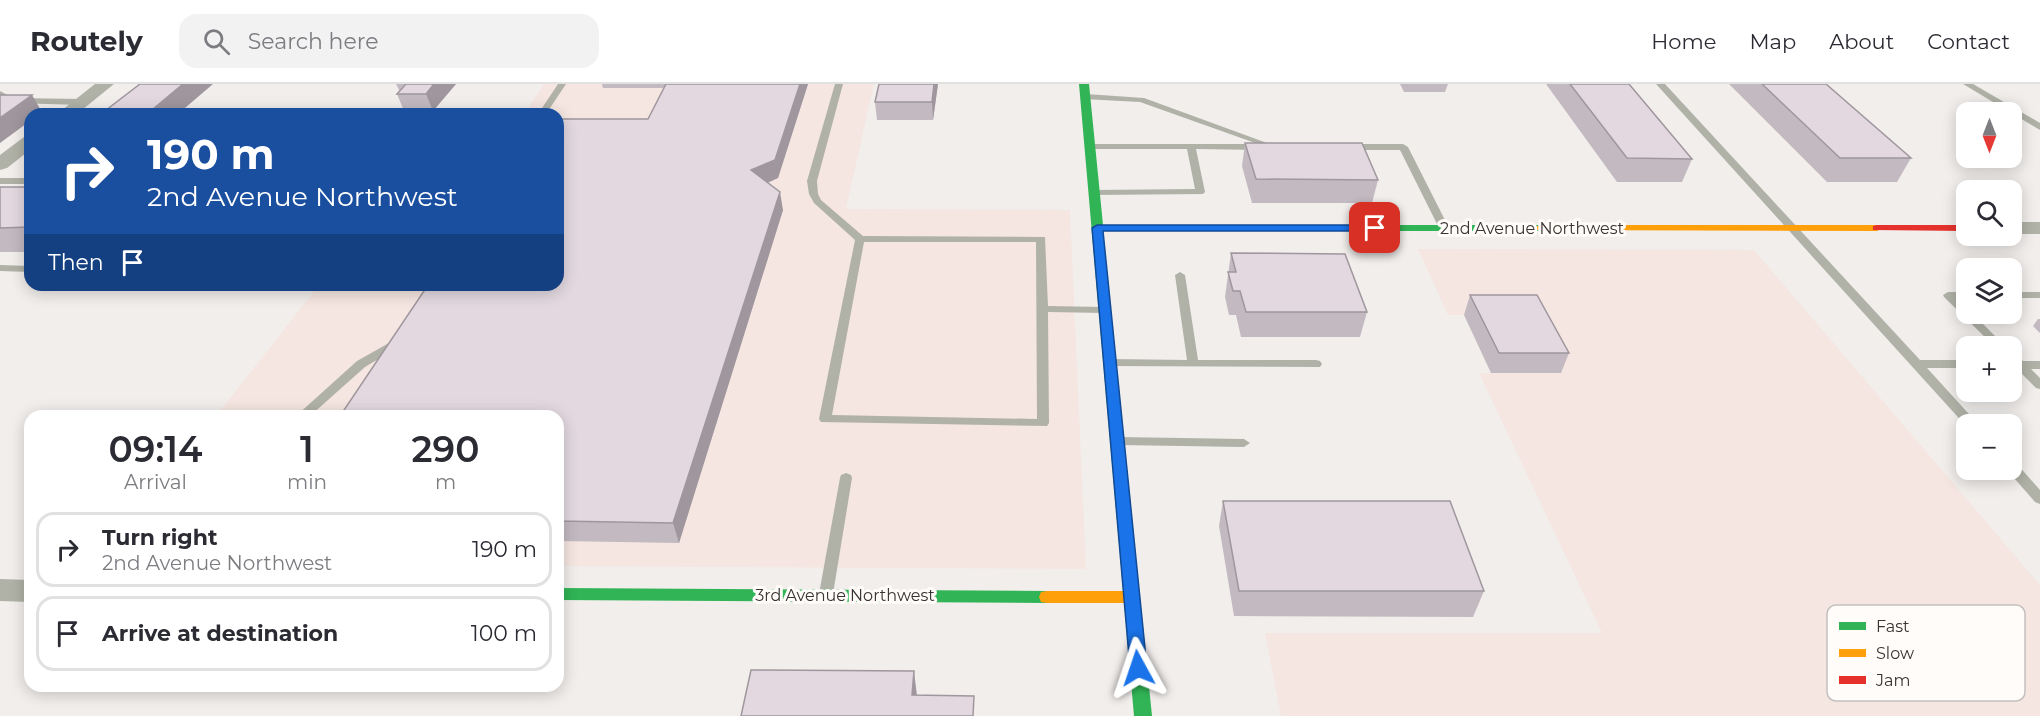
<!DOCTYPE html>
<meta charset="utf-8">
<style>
body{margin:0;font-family:Montserrat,sans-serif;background:#f2f2f3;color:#2b2b33;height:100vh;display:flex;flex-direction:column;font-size:22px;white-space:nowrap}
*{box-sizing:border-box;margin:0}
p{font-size:20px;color:#7c7c81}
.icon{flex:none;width:33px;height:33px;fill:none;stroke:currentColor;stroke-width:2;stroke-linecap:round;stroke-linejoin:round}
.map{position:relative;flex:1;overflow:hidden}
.side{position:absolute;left:24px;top:326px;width:540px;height:282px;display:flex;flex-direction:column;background:#fff;border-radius:18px;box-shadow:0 3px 15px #0003}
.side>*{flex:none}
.hud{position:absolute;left:24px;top:24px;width:540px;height:183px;border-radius:18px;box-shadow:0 3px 15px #0003;background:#1a4fa0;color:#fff;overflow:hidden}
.needle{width:39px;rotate:180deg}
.controls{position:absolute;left:1956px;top:18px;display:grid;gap:12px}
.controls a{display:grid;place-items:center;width:66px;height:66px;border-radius:12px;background:#fff;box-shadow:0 3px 15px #0003;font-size:30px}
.pin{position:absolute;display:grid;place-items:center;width:51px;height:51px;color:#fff;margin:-26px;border-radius:12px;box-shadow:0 3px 9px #0006}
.me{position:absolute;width:66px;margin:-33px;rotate:355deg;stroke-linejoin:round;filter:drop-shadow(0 0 4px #0008)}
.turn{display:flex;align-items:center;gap:21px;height:126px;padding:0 24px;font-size:27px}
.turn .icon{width:78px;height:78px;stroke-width:2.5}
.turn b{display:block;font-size:42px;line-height:51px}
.then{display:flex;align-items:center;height:57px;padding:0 24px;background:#0003;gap:12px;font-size:22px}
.eta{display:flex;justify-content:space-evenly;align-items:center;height:102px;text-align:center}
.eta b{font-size:36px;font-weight:600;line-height:42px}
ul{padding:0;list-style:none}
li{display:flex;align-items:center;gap:18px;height:75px;margin:0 12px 9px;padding:0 12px;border:3px solid #e1e1e2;border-radius:18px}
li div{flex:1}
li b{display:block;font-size:22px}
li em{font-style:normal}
header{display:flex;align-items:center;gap:36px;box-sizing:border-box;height:84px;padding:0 30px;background:#fff;border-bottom:2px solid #e1e1e2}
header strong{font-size:28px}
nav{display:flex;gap:33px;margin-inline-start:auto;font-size:21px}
.search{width:420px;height:54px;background:#f2f2f3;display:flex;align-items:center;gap:15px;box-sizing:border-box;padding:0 21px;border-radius:18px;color:#7c7c81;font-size:22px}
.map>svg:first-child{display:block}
.industrial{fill:#f5e6e1}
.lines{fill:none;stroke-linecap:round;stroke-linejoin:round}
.lane{fill:#b0b2a7;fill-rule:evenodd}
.street{fill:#b0b2a7;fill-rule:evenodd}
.fast{fill:#30b455;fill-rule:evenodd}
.slow{fill:#ff9f0a;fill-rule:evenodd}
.jam{fill:#e5322d;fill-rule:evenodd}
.wall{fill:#c3bac1}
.shaded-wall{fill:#9f979d}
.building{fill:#e3d8e0;stroke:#9f979d;stroke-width:1.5}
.route{fill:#1a73e8;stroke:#114b97;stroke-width:1.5}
.labels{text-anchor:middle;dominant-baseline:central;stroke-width:6;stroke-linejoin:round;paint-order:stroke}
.street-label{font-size:16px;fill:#373432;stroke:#fffcfa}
.key{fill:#fffcfa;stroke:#c3c0be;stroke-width:1.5}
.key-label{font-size:16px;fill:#373432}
</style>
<header>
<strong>Routely</strong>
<div class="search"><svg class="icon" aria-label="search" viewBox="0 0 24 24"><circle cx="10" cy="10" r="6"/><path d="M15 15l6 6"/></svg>Search here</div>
<nav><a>Home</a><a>Map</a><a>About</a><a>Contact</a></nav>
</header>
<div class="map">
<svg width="2040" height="632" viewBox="0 0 2040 632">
<rect width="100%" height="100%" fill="#f1eeec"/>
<path class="industrial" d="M544,0H874L846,125L1070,126L1086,485L558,482V332H216L319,201H558V30H524Z
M1418,165L1754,166L2040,501V632H1281L1265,549H1602L1479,289H1491L1464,231H1448Z"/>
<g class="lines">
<path class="lane" d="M558,0H566L546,30H538Z
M835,0H843L817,97L818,110L821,116L863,152L1045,153L1048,222L1105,223L1110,226L1105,229L1048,228L1049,339L1047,342L821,338L819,335L855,156L814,119L809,110L807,97ZM864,158H1036L1037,335L832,331Z
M1656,0H1665L1920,276H1966V284H1927L1978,340L1966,342Z
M1963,0H1973L2040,39V46Z
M0,7L13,14L83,15L87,18L83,21L11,19L0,13Z
M1086,10L1144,14L1267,59L1264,62L1263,65L1260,66L1196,65L1205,108L1203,110L1091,111L1089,109L1094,106L1195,105L1187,65H1090L1085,62L1087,60H1258L1140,18L1083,15L1082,13Z
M1403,60L1408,63L1449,144L1448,146L1444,147L1439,144L1400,66H1349L1344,63L1349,60Z
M0,94H30V100H0Z
M0,181L30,182V188L0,187Z
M1180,188L1185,191L1198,276H1316L1320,277L1322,280L1320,283L1106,282L1104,279L1106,276L1110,275L1187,276L1175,191Z
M1948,208H1966V214H1957L1966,223V230H1973L2005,262H1994L1944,213L1943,211Z
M2012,208H2040V214H2012Z
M396,255L402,259L400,262L365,283L310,332H296L357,277Z
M2012,269L2016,270L2023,277H2040V285H2031L2040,294V305L2036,304L2017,285L2013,284Z
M1119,353L1244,355L1250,359L1244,363L1119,361L1113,357Z
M2012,378L2017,380L2040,406V420L2035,418L2007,386H2012Z
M846,389L851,391L852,394L833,510L831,514L826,516L821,514L819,510L840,394L841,391Z"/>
<path class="street" d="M95,0H114L77,30H57Z
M30,52V66L7,84L0,86V71L24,53Z
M2012,138H2040V150H2012Z
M0,495L30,496V518L0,517Z"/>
<path class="fast" d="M1079,0H1089L1103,141H1541L1547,144L1541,147H1103L1152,632H1134Z
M558,504L1047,507L1053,508L1055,513L1053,518L1047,519L558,516Z"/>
<path class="slow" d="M1541,141H1877L1883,144L1877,147L1537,146V142Z
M1047,507H1132L1138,508L1140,513L1138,518L1132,519H1047L1041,518L1039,513L1041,508Z"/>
<path class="jam" d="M1877,141H1966V147L1873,146V142Z"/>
</g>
<path class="wall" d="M396,0H456L433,27H404L397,10L400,6H399Z
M602,0H808L778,94L768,99L783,126L679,459L558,457V332L648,35L664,4H603Z
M938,0L933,36H877L875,18Z
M1400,0H1448L1445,8H1404Z
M1546,0H1629L1692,75L1682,98H1617Z
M1729,0H1826L1911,74L1897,98H1827Z
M1245,59L1378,96L1372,119H1252L1242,82Z
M0,103H30V168H0Z
M1231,169L1367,228L1360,253H1241L1236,231H1229L1225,213Z
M1470,211L1569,269L1561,289H1491L1464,231Z
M2038,235H2040V249L2033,242Z
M1223,417L1484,507L1473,533L1234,532L1219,442Z"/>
<path class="shaded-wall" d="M183,0H213L178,30H147Z
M434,0H456L433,27L426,10Z
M800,0H808L778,94L754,104L751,86Z
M934,0H938L933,36L932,18Z
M32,11L42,28L39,30H30V37L0,59V34Z
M780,108L783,126L679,459L673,439Z
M914,587L917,612L912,611Z"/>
<path class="building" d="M140,0H183L147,30H101Z
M406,0H434L426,10H397Z
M666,0H800L775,76L751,86L780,108L673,439L558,437V332H340L428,201H558V35H648Z
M879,0H934L932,18H875Z
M1570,0H1629L1692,75L1627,74Z
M1762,0H1826L1911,74H1840Z
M0,11H32L0,34Z
M1245,59H1362L1378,96L1256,95Z
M0,103H30V143L0,144Z
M1231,169L1345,170L1367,228H1246L1240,207H1233L1228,188H1236Z
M1470,211H1537L1569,269H1499Z
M1223,417H1450L1484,507H1239Z
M751,586L914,587L912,611L974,612L973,632H741Z"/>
<path class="route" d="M1097,141H1375L1381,144L1375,147H1103L1147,584L1144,590L1138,592L1132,590L1130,584L1092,144Z"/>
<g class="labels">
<g class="street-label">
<text x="1532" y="144">2nd Avenue Northwest</text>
<text x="845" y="511">3rd Avenue Northwest</text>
</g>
</g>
<rect x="1827" y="521" width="198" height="96" rx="9" class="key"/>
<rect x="1839" y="538" width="27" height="8" fill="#30b455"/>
<rect x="1839" y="565" width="27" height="8" fill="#ff9f0a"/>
<rect x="1839" y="592" width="27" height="8" fill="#e5322d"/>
<g class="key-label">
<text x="1876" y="548">Fast</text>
<text x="1876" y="575">Slow</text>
<text x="1876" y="602">Jam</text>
</g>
</svg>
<div class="controls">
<a><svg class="needle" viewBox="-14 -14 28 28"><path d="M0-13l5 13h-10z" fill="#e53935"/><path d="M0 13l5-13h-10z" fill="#7c7c81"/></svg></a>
<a><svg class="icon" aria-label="search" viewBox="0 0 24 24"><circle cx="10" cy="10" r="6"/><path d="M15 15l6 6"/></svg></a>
<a><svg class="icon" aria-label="layers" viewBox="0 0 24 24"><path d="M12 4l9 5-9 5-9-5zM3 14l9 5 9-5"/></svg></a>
<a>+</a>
<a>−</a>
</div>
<div class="pin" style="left:1375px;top:144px;background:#d93025"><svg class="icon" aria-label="arrive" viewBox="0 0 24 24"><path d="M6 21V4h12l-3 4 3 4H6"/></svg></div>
<svg class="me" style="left:1138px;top:584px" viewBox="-20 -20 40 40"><path d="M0-17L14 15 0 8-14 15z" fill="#1a73e8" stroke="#fff" stroke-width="4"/></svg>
<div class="hud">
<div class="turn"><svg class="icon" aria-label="right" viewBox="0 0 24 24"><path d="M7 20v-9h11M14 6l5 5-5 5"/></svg><div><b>190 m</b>2nd Avenue Northwest</div></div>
<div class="then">Then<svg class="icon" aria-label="arrive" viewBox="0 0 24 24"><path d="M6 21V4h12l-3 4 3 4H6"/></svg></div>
</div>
<section class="side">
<div class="eta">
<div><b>09:14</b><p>Arrival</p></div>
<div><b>1</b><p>min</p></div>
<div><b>290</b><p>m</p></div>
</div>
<ul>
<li><svg class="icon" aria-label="right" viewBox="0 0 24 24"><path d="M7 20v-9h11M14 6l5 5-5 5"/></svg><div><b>Turn right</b><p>2nd Avenue Northwest</p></div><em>190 m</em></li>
<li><svg class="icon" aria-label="arrive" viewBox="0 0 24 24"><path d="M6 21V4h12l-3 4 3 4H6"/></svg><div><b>Arrive at destination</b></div><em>100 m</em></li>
</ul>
</section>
</div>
